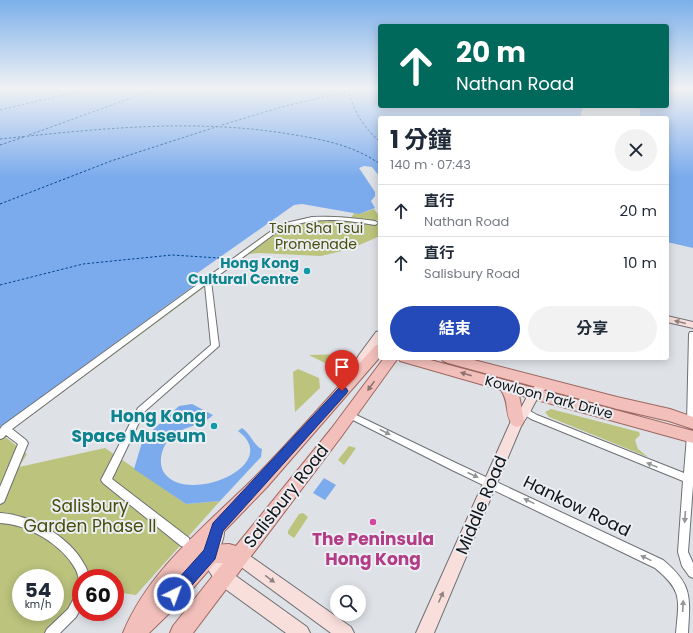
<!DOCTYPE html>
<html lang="zh-TW">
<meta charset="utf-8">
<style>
body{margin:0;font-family:Poppins,"Noto Sans TC",sans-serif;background:#f2f2f3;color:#1f2937;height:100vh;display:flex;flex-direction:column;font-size:15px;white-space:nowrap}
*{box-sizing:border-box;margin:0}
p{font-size:13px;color:#747a83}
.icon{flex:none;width:22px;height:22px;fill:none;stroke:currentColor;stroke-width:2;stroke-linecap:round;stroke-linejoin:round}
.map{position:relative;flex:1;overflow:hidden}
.panel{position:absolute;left:378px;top:116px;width:291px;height:244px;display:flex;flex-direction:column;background:#fff;border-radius:4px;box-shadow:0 2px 10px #0003}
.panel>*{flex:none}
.top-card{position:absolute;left:378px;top:24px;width:291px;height:84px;border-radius:4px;box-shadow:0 2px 10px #0003;background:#00695c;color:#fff;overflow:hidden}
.buttons{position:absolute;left:330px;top:585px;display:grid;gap:8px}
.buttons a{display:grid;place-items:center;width:36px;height:36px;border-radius:50%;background:#fff;box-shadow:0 2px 10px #0003;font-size:20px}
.speed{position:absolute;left:12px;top:569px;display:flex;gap:8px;font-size:20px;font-weight:700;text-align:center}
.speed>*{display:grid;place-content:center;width:52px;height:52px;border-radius:50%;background:#fff;box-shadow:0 2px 10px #0003;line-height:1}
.speed small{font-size:10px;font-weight:400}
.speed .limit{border:6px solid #d22;background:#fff;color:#111}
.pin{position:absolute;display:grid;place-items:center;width:34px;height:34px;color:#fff;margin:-41px -17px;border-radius:50% 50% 50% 0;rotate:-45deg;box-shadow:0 0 4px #0007}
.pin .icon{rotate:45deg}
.me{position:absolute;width:44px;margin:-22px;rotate:42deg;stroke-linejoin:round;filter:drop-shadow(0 0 3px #0008)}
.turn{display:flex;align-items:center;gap:14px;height:84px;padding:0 12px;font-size:18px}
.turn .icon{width:52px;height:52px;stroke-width:2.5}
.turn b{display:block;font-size:28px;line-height:34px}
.round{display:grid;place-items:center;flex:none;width:42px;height:42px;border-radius:21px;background:#f2f2f3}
.summary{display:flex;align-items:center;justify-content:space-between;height:68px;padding:0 12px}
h1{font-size:24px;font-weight:700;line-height:30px}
.action{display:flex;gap:8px;margin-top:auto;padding:8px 12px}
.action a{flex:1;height:46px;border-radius:24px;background:#2449b8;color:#fff;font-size:16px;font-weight:700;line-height:46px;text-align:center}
.action a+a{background:#f2f2f3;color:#1f2937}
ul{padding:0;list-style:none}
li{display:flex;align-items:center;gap:12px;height:52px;padding:0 12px;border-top:1px solid #e0e1e3}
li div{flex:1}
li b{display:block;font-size:15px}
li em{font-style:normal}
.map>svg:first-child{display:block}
.green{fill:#bbc37d;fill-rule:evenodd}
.water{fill:#7babed}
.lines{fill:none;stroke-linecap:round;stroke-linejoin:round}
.ferry{stroke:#004390;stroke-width:1;stroke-dasharray:2.5 2;stroke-linecap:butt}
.street-casing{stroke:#6d7074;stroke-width:2}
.secondary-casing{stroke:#6d7074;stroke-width:2}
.primary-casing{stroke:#9e6862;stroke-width:2}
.street{fill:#fff;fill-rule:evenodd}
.secondary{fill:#f9dfdc;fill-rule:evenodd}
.primary{fill:#f2bfba;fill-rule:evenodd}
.oneway{fill:#918382}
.oneway2{fill:#8d7270}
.oneway3{fill:#949596}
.route{fill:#2449b8;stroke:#172f78}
.culture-dot{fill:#0f9aa8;stroke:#ebeef3;stroke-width:1.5}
.hotel-dot{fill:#d1479c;stroke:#ebeef3;stroke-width:1.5}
.labels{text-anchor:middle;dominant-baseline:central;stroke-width:4;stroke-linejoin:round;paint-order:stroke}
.park-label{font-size:14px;fill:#484d0b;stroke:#ebeef3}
.culture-label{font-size:14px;font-weight:bold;fill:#0d838f;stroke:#ebeef3;text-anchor:end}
.street-label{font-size:14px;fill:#121315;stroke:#ebeef3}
.near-culture-label{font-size:17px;font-weight:bold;fill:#0d838f;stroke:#ebeef3;text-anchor:end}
.near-street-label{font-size:17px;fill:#121315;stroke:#ebeef3}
.near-park-label{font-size:17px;fill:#484d0b;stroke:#ebeef3}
.near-hotel-label{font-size:17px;font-weight:bold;fill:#b23c85;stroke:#ebeef3}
</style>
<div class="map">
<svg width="693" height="633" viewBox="0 0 693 633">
<rect width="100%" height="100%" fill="#dee1e6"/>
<path class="green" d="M374,209L380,217V220L374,221L377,225H380V236L350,249L321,256L259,253L249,254L4,436L27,454L19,467L105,448L186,504L220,501L136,595L115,592V578H81V611L60,633H0V427L274,228C298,217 324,213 351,218L354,213L359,214ZM21,578H55V612H21Z
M345,354L346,357L339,365H329L309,355Z
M298,369L319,378L320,388L295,412L293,372Z
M551,409L639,432L640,435L635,440L638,449L648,457L549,417L545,412Z
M349,446L356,448L344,465L338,460Z
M303,513L308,517L294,538L288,534V531L299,514Z"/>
<path class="water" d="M0,89H380V106H583L580,118H380V177L372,167L364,166L359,168L375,192V196L371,201L375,208L359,214L302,204L294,205L196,274V284L0,427Z
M667,89H693V248L667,242V118H640V109L618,106H667Z
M192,404L213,415C199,429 178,424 165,445C161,453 159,462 163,471C183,507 285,466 238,431L242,428C251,434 254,446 262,449L261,457L220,501L186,504L134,469L143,439L179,406Z
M324,478L336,485L325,500L313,493Z"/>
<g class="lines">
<path class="ferry" d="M349,89C352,111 364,127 380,142
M0,110L88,89
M222,125L285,106L358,89
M29,135L156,89
M0,139C96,129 193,118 289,134C321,139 353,145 380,164
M0,145L24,137
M0,204L111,161L219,126
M0,285L83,264L172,255L219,258"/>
<defs>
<path id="street" d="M312,217C334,216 354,218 375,221L378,223L375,225C339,219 312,216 278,231L211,281L219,346L144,412L112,479L189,538L190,542L189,546L185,547L181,546L103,483L101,480L138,408L211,345L205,285L12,429L26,440L28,443L4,502L0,504V487L18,444L6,435L3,438L0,439V429L2,426L274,229L286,223Z
M690,332H693V426H688L687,423L689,334Z
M525,408L537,415L684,473L687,436L688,433H693V485L688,552L693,563V578L689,576L682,566L678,552L683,481L531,419L522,413L521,411L522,409Z
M350,412L458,464L663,560C693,585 690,597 688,633H676C679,599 683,591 655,568L452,470L347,417L346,415L347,413Z
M0,513C31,515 69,536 84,564C87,568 88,573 90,578H81V582H80C78,578 78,574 76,570C63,545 28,524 0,523Z
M81,591V608L76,617L60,633H45L47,629L68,609L77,593Z"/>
<path id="secondary" d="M667,316L693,322V328L667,322Z
M380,331V343L367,360L359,376H351L349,373L359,355L376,332Z
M545,380L549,381L551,384L539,395L529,414L522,424L434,633H416L511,421L521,408L531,389Z
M217,523L222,525C230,542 209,547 229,571L307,627L310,633H286L217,583L209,571L204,555L206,544L212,525Z
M238,548L243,551L351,627L354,633H331L233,561L230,556L233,551Z"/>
<path id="primary" d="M380,344V357L267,487L211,545L229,544L236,546L331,429L384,358H398L341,437L193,633H170L173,626L223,563H215L181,602L149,633H123C149,569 207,525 255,477C296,435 335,390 375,346Z
M398,358H423L693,431V443L519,395L524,421L522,425L517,427L512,425C504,411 510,404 501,390L400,361Z
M441,358H466L617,397L670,409L693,417V429L669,421L617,409L448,363L443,361Z"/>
</defs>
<use href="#street" class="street-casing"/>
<use href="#secondary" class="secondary-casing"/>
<use href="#primary" class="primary-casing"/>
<use href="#street" class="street"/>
<use href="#secondary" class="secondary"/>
<use href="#primary" class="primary"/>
</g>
<defs><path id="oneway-solid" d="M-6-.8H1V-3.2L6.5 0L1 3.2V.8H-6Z"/></defs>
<g class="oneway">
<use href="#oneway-solid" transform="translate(680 322) rotate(-166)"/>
<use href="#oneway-solid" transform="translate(270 579) rotate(36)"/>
<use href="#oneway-solid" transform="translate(441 597) rotate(-66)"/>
</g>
<g class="oneway2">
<use href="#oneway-solid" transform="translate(466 374) rotate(-164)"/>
<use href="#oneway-solid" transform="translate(371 386) rotate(126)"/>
</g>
<g class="oneway3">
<use href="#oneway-solid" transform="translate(385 432) rotate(27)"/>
<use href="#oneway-solid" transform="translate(652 465) rotate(-158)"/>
<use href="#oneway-solid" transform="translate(473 475) rotate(24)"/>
<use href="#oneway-solid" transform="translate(529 501) rotate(-154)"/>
<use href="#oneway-solid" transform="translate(685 517) rotate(94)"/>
<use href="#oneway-solid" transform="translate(646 558) rotate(-154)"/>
<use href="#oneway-solid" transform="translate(683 606) rotate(-87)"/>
</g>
<linearGradient id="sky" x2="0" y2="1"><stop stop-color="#7cb0ea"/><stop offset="0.5" stop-color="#f0f2f4"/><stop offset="1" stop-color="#f0f2f4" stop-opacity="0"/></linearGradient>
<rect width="693" height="177" fill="url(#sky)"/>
<path class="route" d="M342,387L346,388L348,391L346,394L223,531L215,559L179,600L174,602L169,600L167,594L169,589L204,550L213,523L339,388Z"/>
<g class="culture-dot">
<circle cx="307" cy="271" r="4"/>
<circle cx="214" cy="426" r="4"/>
</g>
<circle class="hotel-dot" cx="373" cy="522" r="4"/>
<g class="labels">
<g class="park-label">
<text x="316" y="228">Tsim Sha Tsui<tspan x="316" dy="16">Promenade</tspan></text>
</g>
<g class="culture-label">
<text x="299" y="263">Hong Kong<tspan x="299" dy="16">Cultural Centre</tspan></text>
</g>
<g class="street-label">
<text transform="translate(549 397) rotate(15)">Kowloon Park Drive</text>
</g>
<g class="near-culture-label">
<text x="206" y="416">Hong Kong<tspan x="206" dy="20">Space Museum</tspan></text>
</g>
<g class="near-street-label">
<text transform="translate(286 496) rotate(-52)">Salisbury Road</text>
<text transform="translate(481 505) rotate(-67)">Middle Road</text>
<text transform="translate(577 506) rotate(26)">Hankow Road</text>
</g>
<g class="near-park-label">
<text x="90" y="506">Salisbury<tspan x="90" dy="20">Garden Phase II</tspan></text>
</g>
<g class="near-hotel-label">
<text x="373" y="539">The Peninsula<tspan x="373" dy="20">Hong Kong</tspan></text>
</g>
</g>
</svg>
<div class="buttons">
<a><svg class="icon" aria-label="search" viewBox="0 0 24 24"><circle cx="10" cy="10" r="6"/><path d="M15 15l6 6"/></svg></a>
</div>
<div class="speed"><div>54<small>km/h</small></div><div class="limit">60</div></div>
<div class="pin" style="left:342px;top:391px;background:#d93025"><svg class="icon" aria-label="arrive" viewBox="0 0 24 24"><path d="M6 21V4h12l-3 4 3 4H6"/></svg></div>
<svg class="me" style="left:174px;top:594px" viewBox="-20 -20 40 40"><circle r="17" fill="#2449b8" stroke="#fff" stroke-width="3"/><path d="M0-11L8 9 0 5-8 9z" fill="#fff"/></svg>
<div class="top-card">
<div class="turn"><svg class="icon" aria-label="ahead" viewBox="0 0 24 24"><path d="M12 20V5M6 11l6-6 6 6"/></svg><div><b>20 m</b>Nathan Road</div></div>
</div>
<section class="panel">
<div class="summary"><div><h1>1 分鐘</h1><p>140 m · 07:43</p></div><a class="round"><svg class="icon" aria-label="close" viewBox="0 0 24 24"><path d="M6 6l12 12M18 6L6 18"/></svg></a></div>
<ul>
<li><svg class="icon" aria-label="ahead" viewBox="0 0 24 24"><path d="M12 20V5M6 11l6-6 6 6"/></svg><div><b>直行</b><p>Nathan Road</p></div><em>20 m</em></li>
<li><svg class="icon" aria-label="ahead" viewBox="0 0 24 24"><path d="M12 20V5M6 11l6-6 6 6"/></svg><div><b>直行</b><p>Salisbury Road</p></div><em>10 m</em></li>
</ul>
<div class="action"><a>結束</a><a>分享</a></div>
</section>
</div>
